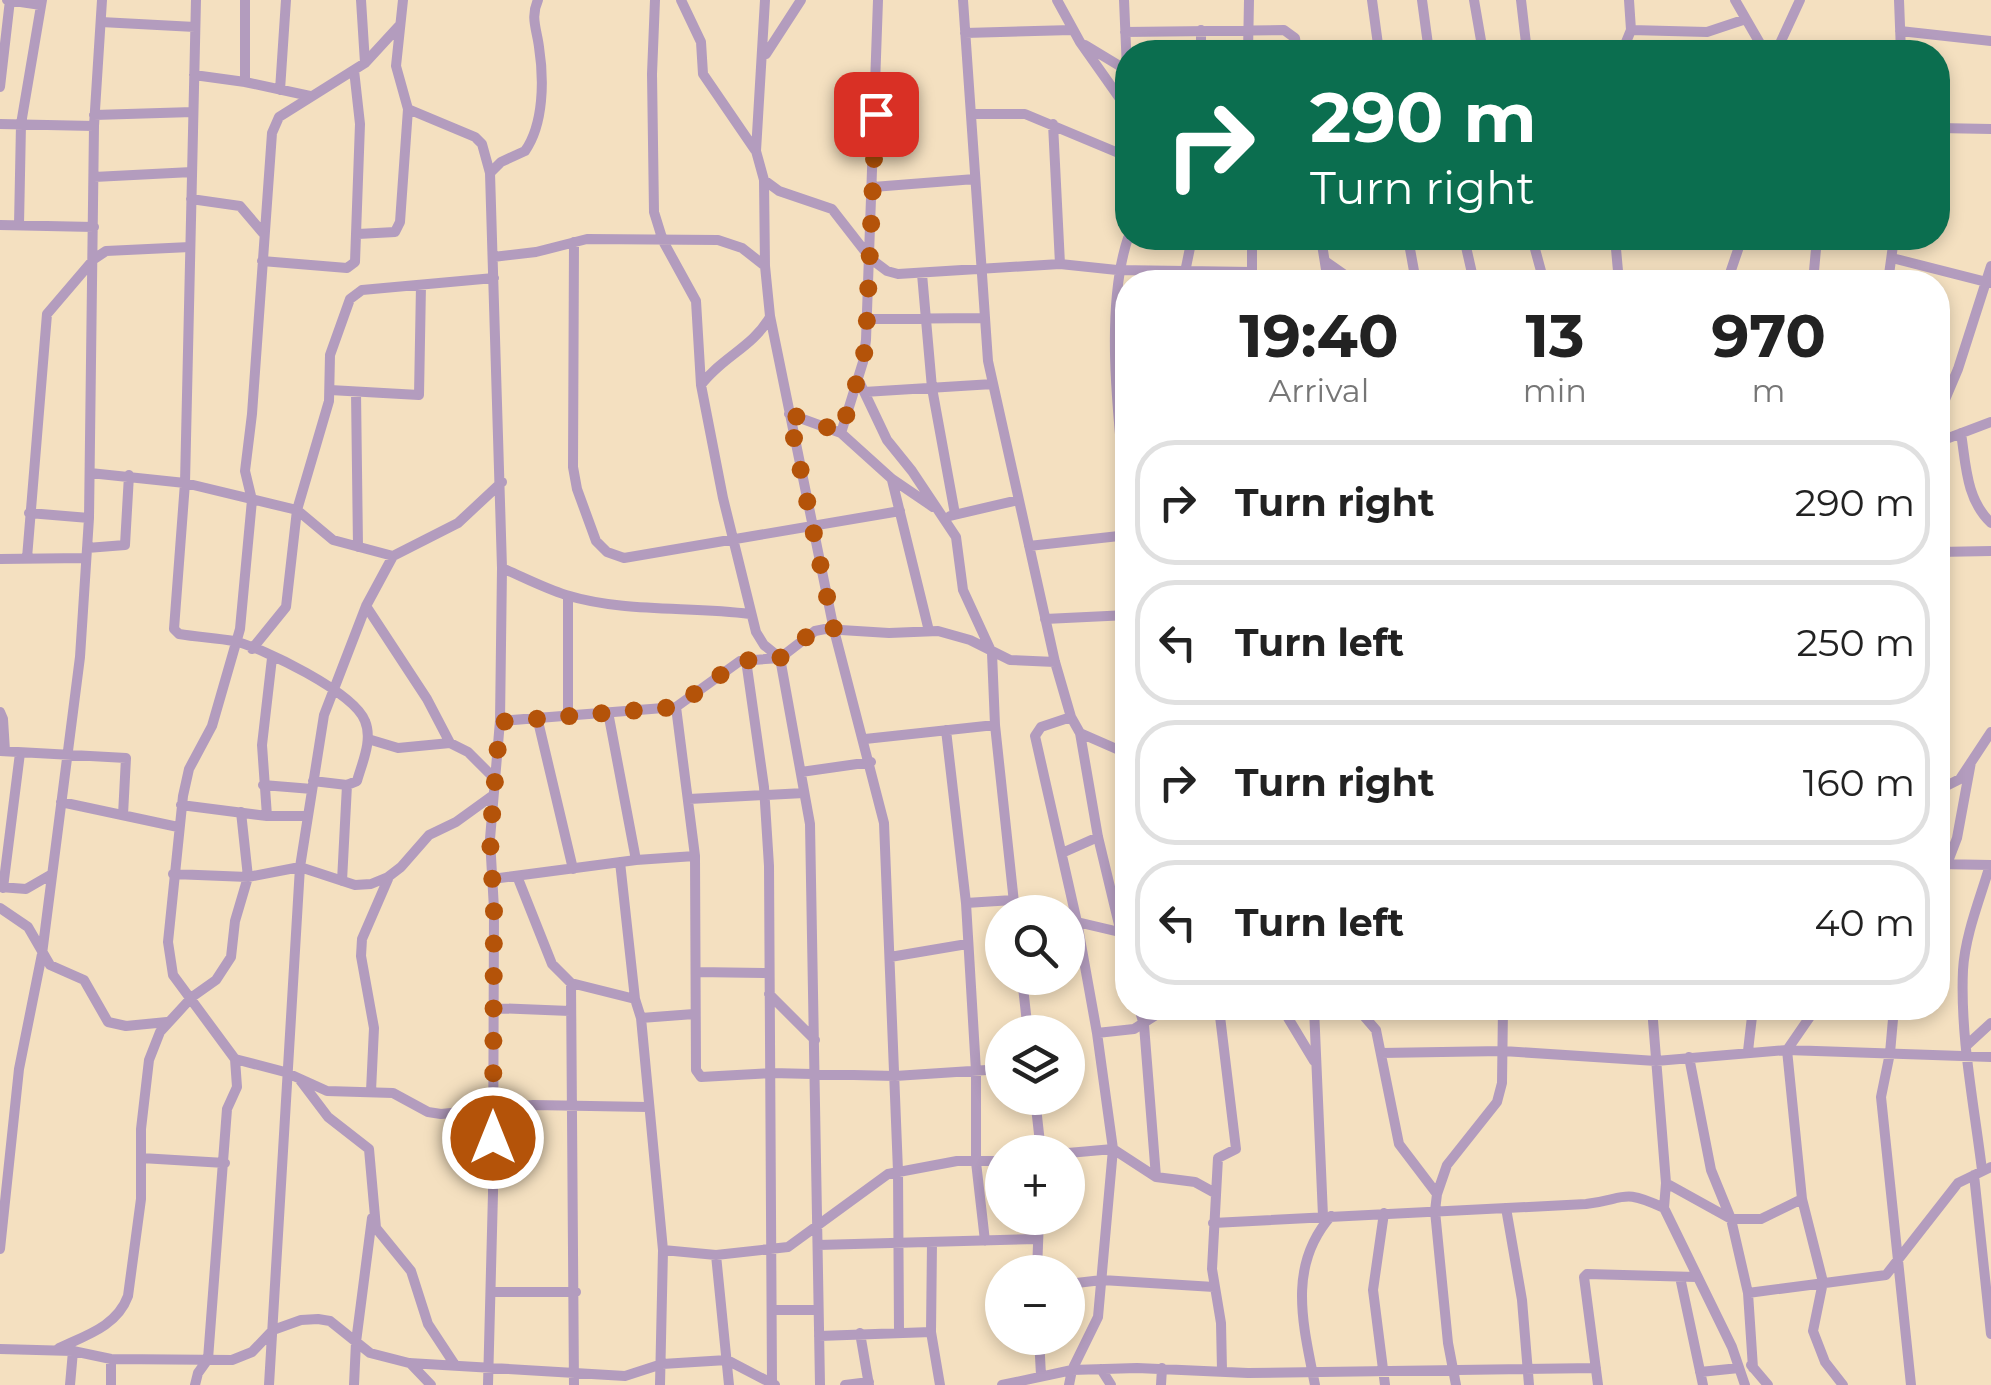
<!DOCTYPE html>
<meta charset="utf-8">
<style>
body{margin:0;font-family:Montserrat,sans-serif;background:#f2f2f2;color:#222;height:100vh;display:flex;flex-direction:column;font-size:38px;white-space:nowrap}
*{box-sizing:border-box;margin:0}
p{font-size:32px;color:#767676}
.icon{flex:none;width:55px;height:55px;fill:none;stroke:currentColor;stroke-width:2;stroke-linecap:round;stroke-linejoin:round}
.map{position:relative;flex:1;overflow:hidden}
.details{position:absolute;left:1115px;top:270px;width:835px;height:750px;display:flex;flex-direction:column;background:#fff;border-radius:40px;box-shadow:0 5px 15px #0003}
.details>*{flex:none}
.hud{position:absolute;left:1115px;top:40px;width:835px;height:210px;border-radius:40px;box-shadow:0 5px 15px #0003;background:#0b6e4f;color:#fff;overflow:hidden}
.controls{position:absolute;left:985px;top:895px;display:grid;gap:20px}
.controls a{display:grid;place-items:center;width:100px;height:100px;border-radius:50%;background:#fff;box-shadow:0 5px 15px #0003;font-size:50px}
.pin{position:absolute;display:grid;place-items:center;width:85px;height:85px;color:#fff;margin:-42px;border-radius:20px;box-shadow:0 5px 15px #0006}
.me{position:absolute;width:110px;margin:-55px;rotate:0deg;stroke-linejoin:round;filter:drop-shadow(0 0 8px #0008)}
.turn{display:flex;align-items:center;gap:35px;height:210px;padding:0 30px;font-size:45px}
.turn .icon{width:130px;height:130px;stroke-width:2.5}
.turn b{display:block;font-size:70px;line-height:85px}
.eta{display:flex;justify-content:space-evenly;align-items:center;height:170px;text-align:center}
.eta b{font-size:60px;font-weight:700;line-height:70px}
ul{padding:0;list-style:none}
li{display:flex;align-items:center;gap:30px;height:125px;margin:0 20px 15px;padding:0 10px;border:5px solid #e0e0e0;border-radius:40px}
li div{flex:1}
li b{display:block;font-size:38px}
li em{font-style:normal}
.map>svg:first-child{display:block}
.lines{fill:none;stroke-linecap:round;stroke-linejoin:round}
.street{stroke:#b39cbe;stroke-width:10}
.route{stroke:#b45309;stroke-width:18;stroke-dasharray:0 32.4}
</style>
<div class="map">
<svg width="1991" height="1385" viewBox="0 0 1991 1385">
<rect width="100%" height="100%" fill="#f4e0c0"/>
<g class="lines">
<path class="street" d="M7,0L41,5
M196,0L185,483L174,629L179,634C197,637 216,638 234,641C263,648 354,692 365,721C373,740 362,763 357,781L347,785L313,781
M245,0V82
M361,0L365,63
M655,0L652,74L654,212L663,241L696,301L701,385L723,498L756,632L764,645L780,658L810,824L820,1385
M681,0L701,42L703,74L755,150
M765,0L756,151L764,180L765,266L770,316L834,630L884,823L898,1171L899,1331
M963,0L988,361L1055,662L1071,717L1080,733L1098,837L1128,962
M1057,0L1080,42L1128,110
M1124,0L1127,70
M1372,0L1379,52
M1422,0L1429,52
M1474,0L1483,52
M1521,0L1527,52
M1735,0L1765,52
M1899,0L1901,52
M101,22L195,27
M1631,30L1707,32L1746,19
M1900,31L1991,41
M1125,32L1284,30L1295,38L1297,52
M965,33L1072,30
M1085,45L1128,71
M1201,52V30
M1248,52L1249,0
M1622,52L1631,30L1629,0
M1776,52L1800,0
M766,54L801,0
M194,75L245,82L310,96
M0,87L10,0
M280,90L286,0
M408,109L475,137L482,144L490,173L502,568L500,721L490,839L494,909L493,1193L488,1385
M971,114H1025L1128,157
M94,115L193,112
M0,124L94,126
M1053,124L1060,264
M1938,128L1991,129
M490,173L501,162L525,151C544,124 544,79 539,47C537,30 530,17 538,0
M94,177L192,172
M764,180L779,191L832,209L871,259L887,271L898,274L1060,264L1117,270L1252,272
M873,187L975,179
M191,199L240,206L263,233
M0,225L94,227
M19,225L21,124L42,0
M358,234L395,232L400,222L408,109L396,66L403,0
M1321,238L1328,282
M1408,238L1416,282
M1464,238L1474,282
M1532,238L1544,282
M1615,238L1619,282
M574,242L573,467L577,489L596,541L607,552L624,558L900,511
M493,257L536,252L587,239L718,240L742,248L765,266
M1892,258L1990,283
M262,261L347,268L355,262L360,124L354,70
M1325,261L1355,282
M922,274L932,388L955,514
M1730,275L1784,282
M1183,282L1192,238
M1252,282V238
M1727,282L1742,238
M1813,282L1817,238
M1888,282L1894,238
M867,319L984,318
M858,379L887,440L912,471L956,537L963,590L992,653L995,725L1015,912
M701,385C722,357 753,347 770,317
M330,390L419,395L421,285
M356,392L358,547
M864,392L993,384
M789,414L841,433L892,479L933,507
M1938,416L1958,369L1991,266
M841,433L863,362L866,340L878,0
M1961,433C1966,465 1966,499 1991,523
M1938,442L1991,422
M90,473L185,483L297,510L333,540L393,556
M892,480L929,631
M29,513L89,518
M1128,513C1120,434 1103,312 1128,238
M950,516L1018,500
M1029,546L1128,535
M87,548L125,545L129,475
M1938,552L1991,551
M27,558L47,314L94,259L106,251L190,247
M0,559L86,558
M502,568C523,577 544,588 566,595C625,613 690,606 750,614
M568,596V714
M366,606L427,699L450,743
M1045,619L1128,615
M252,649L286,607L297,510L329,401L330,355L350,299L362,290L494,278
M746,660L764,787L769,866L772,1384
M676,707L695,856L696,1070L701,1077L771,1073L895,1076L1002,1069
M0,712L3,719L5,751
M608,712L636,860
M537,717L573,869
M500,721L676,707L740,661L780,658L815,631L825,629L889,633L938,631L970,640L1010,660L1055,662
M946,730L966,903L976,1071V1162L985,1241
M1080,733L1128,754
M368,739L398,748L450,743L468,752L493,777
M865,739L995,725
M0,751L126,758L123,815
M801,772L871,762
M263,785L312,789
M1938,790L1960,779L1991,732
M689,799L804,793
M61,802L178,827
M181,805L267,816H308
M267,816L262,745L272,658
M1062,853L1098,837
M620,862L635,999L641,1018L663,1250L660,1385
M1938,864L1991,865
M1947,864L1957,838L1971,762
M173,874L248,877L300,867L355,885L371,884L388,877L401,867L429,835L456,822L492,796
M517,876L552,964L571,983L635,999
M492,879L636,860L695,856
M342,881L347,785
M0,887L26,889L52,874
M3,888L20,753
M966,903L1013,900
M0,908L28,927L50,965L84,980L108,1022L126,1026L167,1022
M1077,922L1128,934
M890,957L967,944
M696,972L767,973
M1022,978L1028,1032
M571,983L574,1385
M769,994L815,1040
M492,1008L570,1011
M1139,1008L1144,1025L1156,1177
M1219,1008L1236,1149L1218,1158L1212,1269L1221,1323L1222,1370
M1282,1008L1314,1061
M1314,1008L1323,1216
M1357,1008L1376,1030L1399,1144L1437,1194
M1652,1008L1666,1183L1664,1208L1732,1347L1745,1385
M1816,1008L1787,1050L1802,1199L1823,1282L1813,1331L1825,1362L1843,1385
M1894,1008L1890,1053L1881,1097L1911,1385
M641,1018L694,1014
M1097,1033L1134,1029L1167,1008
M1967,1045L1991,1023
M1748,1051L1753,1008
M1381,1053L1503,1051L1656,1061L1787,1050L1991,1057
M1689,1057L1711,1170L1731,1219L1748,1293L1753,1368
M235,1059L285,1072L327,1091L393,1093L428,1112L441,1114L533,1105L648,1107
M300,1080L328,1117L369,1149L376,1228L411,1271L428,1324L455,1365
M371,1091L374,1028L361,956L362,939L388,879
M1035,1098L1041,1152
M1068,1153L1113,1149L1156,1177L1195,1182L1215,1193
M141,1158L225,1163
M1982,1170C1974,1104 1960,1036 1963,970C1965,935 1980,899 1990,865
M1974,1175L1991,1334
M1666,1183L1731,1219H1761L1802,1199
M1506,1208L1522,1300L1529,1385
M1384,1213L1373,1290L1385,1385
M1213,1223L1586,1204C1627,1199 1621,1188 1664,1208
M932,1243L931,1332L940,1385
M818,1245L1037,1239
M0,1249L19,1069L42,954L80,657L89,518L94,126L102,0
M663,1250L716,1255L788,1247L888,1174L957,1161H1002
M716,1255L729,1385
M1037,1272L1039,1218
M1680,1277L1703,1385
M1068,1284L1102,1280L1214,1287
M491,1292H576
M1748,1293L1886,1275L1958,1183L1991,1167
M772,1310H818
M860,1333L869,1385
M819,1336L931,1332
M1039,1338L1041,1375
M59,1348C87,1335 117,1326 128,1296L141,1199V1129L149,1060L160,1032L192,997L216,980L231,957L235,921L248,877L241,812
M0,1349L73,1351L111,1359L232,1360L252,1352L273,1330L301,1320L318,1319L330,1321L370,1353L409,1363L625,1376L662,1364L727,1360L775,1385
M111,1359V1385
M410,1363L431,1385
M1751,1365L1768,1385
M1101,1369L1111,1385
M1700,1372L1739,1368
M70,1385L73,1351
M195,1385L198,1373L208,1359L227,1109L237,1087L235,1059L173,975L168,942L183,796L189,769L212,726L240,629L252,500L245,471L252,414L272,133L279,117L365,63L399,26
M269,1385L300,867L324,715L366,606L393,556L458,523L502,482
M354,1385L356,1342L372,1218
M845,1385L869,1382
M1002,1385L1072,1370L1137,1368L1248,1373L1596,1368
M1069,1385L1072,1370L1098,1317L1113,1149L1097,1033L1077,922L1035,736L1041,727L1071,717
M1161,1385L1162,1368
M1315,1385C1303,1324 1287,1266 1331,1216
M1456,1385L1448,1343L1435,1211L1437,1194L1447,1165L1497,1102L1502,1083L1503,1008
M1598,1385L1584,1277L1587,1274L1696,1277"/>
</g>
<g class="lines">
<path class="route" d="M493,1138L494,909L490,839L500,722L676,707L740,661L780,658L815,630H834L789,414L841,432L863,362L866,340L876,114"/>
</g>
</svg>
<div class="controls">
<a><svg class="icon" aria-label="search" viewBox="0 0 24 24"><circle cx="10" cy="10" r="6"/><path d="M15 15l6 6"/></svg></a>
<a><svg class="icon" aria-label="layers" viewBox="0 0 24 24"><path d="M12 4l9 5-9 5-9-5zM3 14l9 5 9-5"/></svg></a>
<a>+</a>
<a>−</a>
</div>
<div class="pin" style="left:876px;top:114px;background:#d93025"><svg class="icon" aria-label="arrive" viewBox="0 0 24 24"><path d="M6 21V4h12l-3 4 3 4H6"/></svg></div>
<svg class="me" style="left:493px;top:1138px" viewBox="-20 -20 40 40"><circle r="17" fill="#b45309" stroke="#fff" stroke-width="3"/><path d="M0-11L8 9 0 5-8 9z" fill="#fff"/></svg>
<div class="hud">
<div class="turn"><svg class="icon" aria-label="right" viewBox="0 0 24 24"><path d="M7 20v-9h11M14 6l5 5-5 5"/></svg><div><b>290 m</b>Turn right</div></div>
</div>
<section class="details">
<div class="eta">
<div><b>19:40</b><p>Arrival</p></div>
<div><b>13</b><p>min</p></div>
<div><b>970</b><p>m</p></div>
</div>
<ul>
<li><svg class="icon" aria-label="right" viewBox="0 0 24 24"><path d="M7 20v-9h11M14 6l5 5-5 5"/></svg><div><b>Turn right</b></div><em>290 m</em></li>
<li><svg class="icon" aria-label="left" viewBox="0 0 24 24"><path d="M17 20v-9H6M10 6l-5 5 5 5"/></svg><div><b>Turn left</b></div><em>250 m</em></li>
<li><svg class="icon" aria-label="right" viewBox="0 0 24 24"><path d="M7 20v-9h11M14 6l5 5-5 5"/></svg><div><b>Turn right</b></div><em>160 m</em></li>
<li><svg class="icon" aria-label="left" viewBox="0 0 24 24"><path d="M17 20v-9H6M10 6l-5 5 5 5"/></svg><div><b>Turn left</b></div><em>40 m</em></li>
</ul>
</section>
</div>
